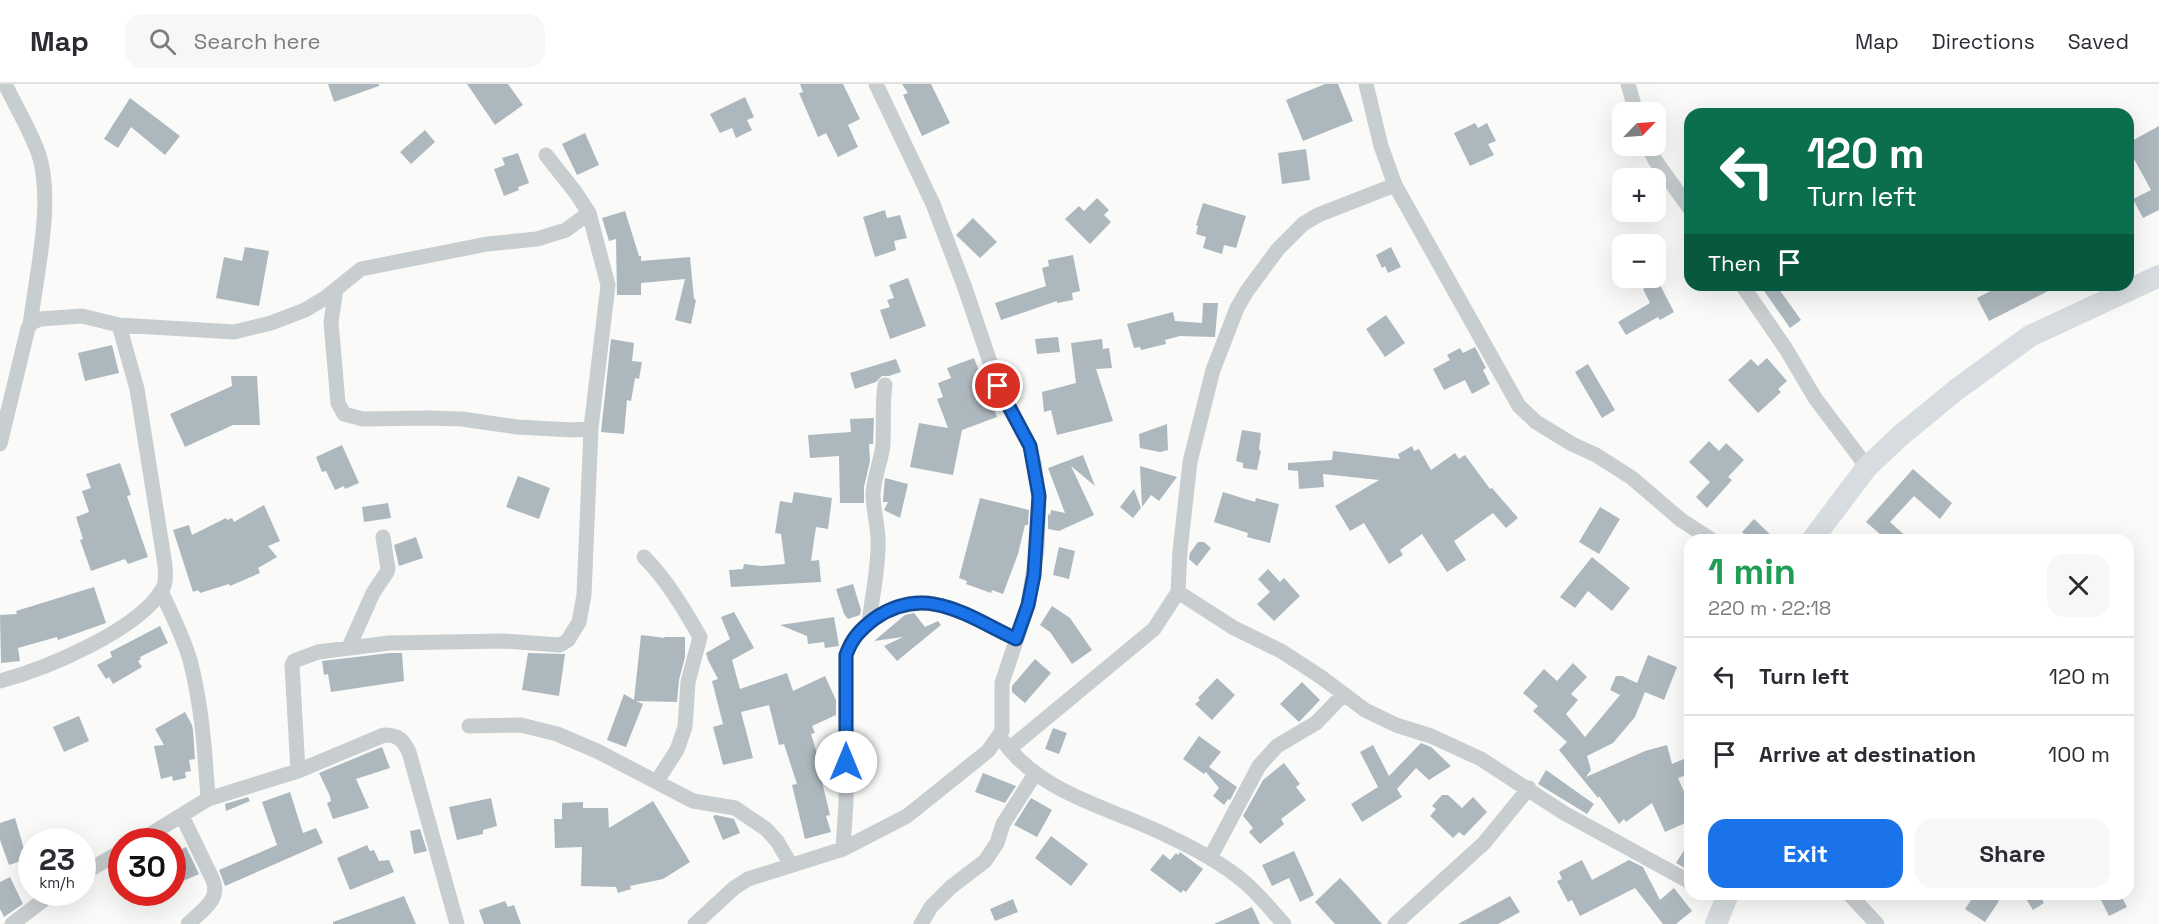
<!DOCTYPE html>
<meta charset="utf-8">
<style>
body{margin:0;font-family:"Space Grotesk",sans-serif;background:#f7f7f7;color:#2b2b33;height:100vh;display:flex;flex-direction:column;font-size:22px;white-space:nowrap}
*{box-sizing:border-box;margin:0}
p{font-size:20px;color:#7c7c81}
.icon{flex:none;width:33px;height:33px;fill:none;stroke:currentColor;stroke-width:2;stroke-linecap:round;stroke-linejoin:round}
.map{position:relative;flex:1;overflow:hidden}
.details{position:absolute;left:1684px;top:450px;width:450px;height:366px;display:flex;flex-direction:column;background:#fff;border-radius:18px;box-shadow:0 6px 24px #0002}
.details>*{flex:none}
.hud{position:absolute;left:1684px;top:24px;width:450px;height:183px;border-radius:18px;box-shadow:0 6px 24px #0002;background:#0b6e4f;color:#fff;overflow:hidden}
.needle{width:39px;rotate:65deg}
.buttons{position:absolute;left:1612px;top:18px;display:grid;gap:12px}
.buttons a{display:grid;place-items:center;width:54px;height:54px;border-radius:12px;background:#fff;box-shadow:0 6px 24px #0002;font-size:30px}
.speed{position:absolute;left:18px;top:744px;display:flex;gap:12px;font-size:30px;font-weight:700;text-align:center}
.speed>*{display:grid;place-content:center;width:78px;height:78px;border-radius:50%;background:#fff;box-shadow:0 6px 24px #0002;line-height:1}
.speed small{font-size:15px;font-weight:400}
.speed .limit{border:9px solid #d22;background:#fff;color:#111}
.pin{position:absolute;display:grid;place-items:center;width:51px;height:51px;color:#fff;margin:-26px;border:3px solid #fff;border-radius:50%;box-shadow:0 2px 6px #0007}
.me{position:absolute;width:66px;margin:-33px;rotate:0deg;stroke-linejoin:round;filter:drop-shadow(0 0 4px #0008)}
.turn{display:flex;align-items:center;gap:21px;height:126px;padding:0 24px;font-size:27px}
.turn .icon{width:78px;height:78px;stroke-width:2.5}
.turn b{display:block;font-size:42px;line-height:51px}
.then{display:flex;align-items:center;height:57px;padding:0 24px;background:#0003;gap:12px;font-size:22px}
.round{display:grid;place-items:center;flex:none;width:63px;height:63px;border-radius:18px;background:#f7f7f7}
.head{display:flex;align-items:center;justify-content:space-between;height:102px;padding:0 24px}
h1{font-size:36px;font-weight:800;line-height:45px;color:#1e9e55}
.action{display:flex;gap:12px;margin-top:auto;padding:12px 24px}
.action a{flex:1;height:69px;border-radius:18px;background:#1a73e8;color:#fff;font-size:24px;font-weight:800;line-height:69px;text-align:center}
.action a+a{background:#f7f7f7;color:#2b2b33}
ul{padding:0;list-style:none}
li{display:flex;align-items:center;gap:18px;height:78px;padding:0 24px;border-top:2px solid #e1e1e2}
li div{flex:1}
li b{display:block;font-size:22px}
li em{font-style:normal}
header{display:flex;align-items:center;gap:36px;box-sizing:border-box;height:84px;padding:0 30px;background:#fff;border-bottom:2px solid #e1e1e2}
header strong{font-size:28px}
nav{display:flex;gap:33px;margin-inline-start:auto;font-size:21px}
.search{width:420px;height:54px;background:#f7f7f7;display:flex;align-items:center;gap:15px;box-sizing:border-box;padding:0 21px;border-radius:18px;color:#7c7c81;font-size:22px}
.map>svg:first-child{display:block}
.building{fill:#adb8be}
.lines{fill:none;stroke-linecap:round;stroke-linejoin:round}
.street{stroke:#c8cdd0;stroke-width:15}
.secondary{stroke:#d6dcdf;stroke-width:22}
.route-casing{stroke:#114b97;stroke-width:15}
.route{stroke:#1a73e8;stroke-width:10}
</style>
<header>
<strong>Map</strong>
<div class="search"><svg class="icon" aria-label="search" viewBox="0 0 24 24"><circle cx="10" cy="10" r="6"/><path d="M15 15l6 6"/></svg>Search here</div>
<nav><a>Map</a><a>Directions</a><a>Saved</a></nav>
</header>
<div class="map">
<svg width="2159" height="840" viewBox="0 0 2159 840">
<rect width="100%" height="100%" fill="#fafaf8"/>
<path class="building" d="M328,0H379V2L334,18Z
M467,0H508L523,21L495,41Z
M800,0H843L860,35L848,41L858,63L838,73L826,49L818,53L799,9L803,8Z
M902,0H931L950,39L922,52L903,11L908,9Z
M1325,0H1338L1353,37L1303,57L1286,16Z
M745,13L754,33L747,36L752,46L736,54L732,44L720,49L710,30Z
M130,14L180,52L165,71L131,43L118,64L104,55Z
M1475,39L1478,44L1487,39L1496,57L1488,60L1494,71L1470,82L1454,49Z
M2159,42V126L2143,134L2133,115L2151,106L2128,64V59Z
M425,46L435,58L411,80L400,68Z
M585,49L599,81L577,91L562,60Z
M1306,65L1310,96L1282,100L1278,69Z
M518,69L529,99L518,103L519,106L504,112L494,85L505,81L502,74Z
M1097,114L1109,126L1104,131L1111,138L1090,160L1065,135L1079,122L1084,127Z
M1203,119L1246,132L1236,164L1224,161L1222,170L1203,164L1206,153L1196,150L1198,142L1196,141Z
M885,126L887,134L900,131L907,154L894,157L896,166L875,173L863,133Z
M625,127L639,172H641V177L690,173L694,215L696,216L691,240L675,236L685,195L641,199V211H617L616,155L609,157L602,134Z
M973,134L997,158L980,174L956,151Z
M245,163L269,167L259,222L216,214L224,173L242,177Z
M1391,163L1401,183L1388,189L1385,182L1382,184L1376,171Z
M1073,171L1080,207L1072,209L1073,216L1057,219V217L1001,236L995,219L1046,202L1042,184L1049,182L1048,176Z
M908,194L926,242L890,255L880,226L890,223L887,216L894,214L889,201Z
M1658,197L1674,228L1660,236L1658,233L1626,251L1618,238L1650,219L1643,205Z
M1760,201H1776L1801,236L1790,244Z
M2002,201H2060L1989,237L1977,214Z
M1203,219H1218L1215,253L1180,252L1165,256L1166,260L1141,266L1140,263L1134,264L1127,240L1173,228L1175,237L1202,239Z
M1386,231L1405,259L1385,273L1366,245Z
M1058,253L1060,268L1037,270L1035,255Z
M611,255L634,259L632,277L642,278L639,295L635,294L631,317L627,316L624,350L601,348Z
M1102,255L1103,265L1109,264L1112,284L1096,285L1113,337L1057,351L1051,326L1044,328L1042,308L1076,299L1071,259Z
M112,261L119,289L85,297L78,269Z
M1475,263L1486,284L1483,286L1490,300L1472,310L1465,296L1444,306L1433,285L1450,276L1447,271L1460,264L1463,269Z
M974,274L997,333L962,346L953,391L910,383L919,339L948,344L937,315L943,313L938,299L951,294L947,284Z
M1767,274L1787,297L1778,305L1781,308L1758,329L1728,296L1751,275L1758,282Z
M896,275L901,288L889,292H882L876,298L855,305L850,289Z
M1588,280L1615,326L1602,334L1575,288Z
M231,292H257L260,341H233L185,363L170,330L232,302Z
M874,334L873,360H869L870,377L864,403V419H840L839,372L810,374L808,351L851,348L850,335Z
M1167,340L1168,366L1160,368L1140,364L1139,350Z
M1242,346L1261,349L1259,366L1261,367L1257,386L1243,384V379L1236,377Z
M1709,357L1719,367L1726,359L1744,376L1728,393L1732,396L1707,424L1696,413L1710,398L1689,378Z
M342,361L359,399L345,405L344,402L335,406L326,387L322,388L316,373Z
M1412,362L1414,367L1419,365L1431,386L1455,369L1459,375L1465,371L1490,405L1492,404L1518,434L1506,444L1493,429L1454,457L1466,476L1447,488L1422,450L1400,466L1403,471L1389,480L1364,439L1350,447L1335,422L1379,396L1323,390L1324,403L1299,405L1298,387L1288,386V379L1332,376L1333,367L1400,375L1398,370Z
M1083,371L1095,402L1071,382L1094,431L1059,447L1048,445V430L1050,431L1051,426L1065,429L1048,384Z
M120,379L131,411L127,412L148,473L128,480L125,475L91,487L80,456L83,455L76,433L89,428L82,407L91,404L86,390Z
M1140,382L1177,393L1159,417L1151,411L1142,423Z
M1913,385L1952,419L1940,435L1914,412L1890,438L1910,456H1887L1866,438Z
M518,392L550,404L539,435L506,423Z
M885,394L908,400L900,434L884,426L888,418H883V415Z
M1134,405L1141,424L1133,434L1120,423Z
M794,408L832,414L828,445L816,443L811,477L819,476L821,498L731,503L729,486L743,485L744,480L761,482L785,480L781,450L775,449L780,417L792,419Z
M1223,408L1255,418L1256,414L1279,420L1270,459L1247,453L1248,449L1214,438Z
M980,414L1029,426L1028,441H1025L1018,470L1003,510L992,506L991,509L966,500L967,497L959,494Z
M388,419L391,434L364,438L362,423Z
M264,421L280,457L268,462L277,473L258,484L260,489L230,502L229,500L200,509L198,506L193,508L173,446L189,441L192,451L226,434L227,436L232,434L234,438Z
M1600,423L1620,435L1599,470L1579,458Z
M1754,435L1776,456H1750L1742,448Z
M416,453L423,474L399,482L394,461Z
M1198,458H1204L1211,464L1197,482L1189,475L1190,469Z
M1059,463L1075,467L1069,495L1053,491Z
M1592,473L1630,504L1612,527L1588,507L1575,524L1560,513Z
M1268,485L1280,498L1284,494L1300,512L1274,537L1257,520L1270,508L1258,495Z
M853,500L861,526L860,531L848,535L844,530L836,505Z
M94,503L106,539L58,556L57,553L18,564L20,577L1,579L0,531L17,530L16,527Z
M1052,522L1070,534L1092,566L1072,580L1050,548L1040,541Z
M734,528L754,564L732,576L740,605L787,589L793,607L825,592L836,616V631L812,642L815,649L811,650L823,689H820L830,731L826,732L831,748L805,755L792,701L797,700L784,660L779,661L769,621L741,628L753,674L723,681L713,643L723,640L712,597L718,595L708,576L706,569L730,555L721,533Z
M914,529L925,543L938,537L941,541L897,577L884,562L903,553L874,557L905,531Z
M834,533L839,562L825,564L824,558L808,560L807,552L780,541Z
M160,542L168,559L140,573L141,575L138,577L142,583L113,600L109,593L106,595L97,581L112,573L110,568Z
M641,551L665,554L664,553H685V573L679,596L677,618L636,617L643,620L626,663L607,656L624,610L634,616Z
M390,569H402L404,597L331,608L328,590L324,591L322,577Z
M528,569L565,570L559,612L522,606Z
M1648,571L1677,583L1664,616L1645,608L1635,633L1613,659L1587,672L1591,686L1586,693L1645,667L1667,661L1672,680L1684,675L1690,690L1678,694L1690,721V737L1665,748L1652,719L1626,738L1624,735L1619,740L1599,712L1598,714L1559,666L1567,658L1533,627L1538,622L1523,609L1544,585L1557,597L1573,579L1587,593L1571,610L1578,616L1566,630L1585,653L1620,611L1610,606L1616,592H1622L1637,599Z
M1035,575L1051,589L1025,619L1012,608V602Z
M1217,594L1235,611L1212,636L1195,620L1200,616L1198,614Z
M1302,598L1320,616L1299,638L1280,620Z
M185,628L192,641L193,646L195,675L189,676L191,687L185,688L186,694L173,697L172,692L161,695L154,662L164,661L155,645Z
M79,632L89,657L64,668L53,643Z
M1053,644L1067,649L1059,670L1045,665Z
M1199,652L1221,668L1209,683L1237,703L1230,716L1228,715L1224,721L1213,712L1219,704L1206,688L1204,690L1183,675Z
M1421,659L1431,663L1451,682L1429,696L1416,684L1397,705L1402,713L1362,738L1351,720L1378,703L1360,668L1373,661L1389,692Z
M382,663L390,684L356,695L369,724L333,735L327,719L331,717L330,712L319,689Z
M1284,679L1300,700L1296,703L1306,716L1281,735L1284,740L1260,760L1249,748L1253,744L1243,732L1263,696Z
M1546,686L1594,720L1587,730L1538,700Z
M983,689L1016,702L1005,719L975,708Z
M290,708L303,749L316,744L323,759L225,802L219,786L277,761L262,718Z
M1442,711H1448L1462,724L1473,713L1487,728L1464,752L1459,748L1453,754L1430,732L1436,725L1432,722Z
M248,713L250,717L226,727L225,720Z
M491,714L497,742L483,746V750L457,756L449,723Z
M1031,714L1052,726L1037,753L1014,741Z
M653,717L690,778L663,795L630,802L631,805L618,809L616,803L581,802L582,763L555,764L554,735H562V719L583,718V724H608L609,744Z
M716,731L734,735L740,749L723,756L713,732Z
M15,734L27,775L9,781L0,756V739Z
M420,745L427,767L414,770L410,747Z
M1051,752L1088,780L1071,802L1035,774Z
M1690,757V787L1676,779Z
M367,761L370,767L374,766L379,777L389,776L394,788L350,806L337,774Z
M186,763L199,790L172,802V769Z
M1294,767L1314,811L1300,818L1289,794L1272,802L1262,781Z
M1180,768L1203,785L1186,808L1183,806L1181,809L1150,786L1163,770L1170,776L1176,769L1178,771Z
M1582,776L1592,796L1629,776L1643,783L1660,816L1674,804L1692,827L1676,840H1663L1635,804L1580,832L1572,816L1568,818L1557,797L1562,795L1559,788Z
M10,793L23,820L4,833L0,825V798Z
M1340,794L1348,802L1382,840H1335L1315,818Z
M1975,810H1989L1999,817L1985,838L1965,825Z
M2023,810H2039L2044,819L2033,826Z
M2098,810H2120L2127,823L2109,832Z
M404,812L416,840H333V838Z
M1510,812L1520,828L1498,840H1458Z
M1013,815L1018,828L995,837L990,825Z
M505,817L508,823L514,821L521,840H484L479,826Z
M1252,823L1260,840H1214Z"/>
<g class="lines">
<path class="street" d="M5,0C16,23 31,47 39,71C54,118 36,192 30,241
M1366,0L1381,62L1395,101L1519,322L1536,338L1572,360L1596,371L1632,394L1681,436L1712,456
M1628,0L1636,28
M1648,62L1655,76L1690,125
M1742,201L1786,265L1815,314L1867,383
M336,205L331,238L338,319L344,330L363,335L428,334L462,335L517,343L573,346L591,344
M0,360L28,244L33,238L40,235L82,232L119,241L234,248L271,239L305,226L325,214L361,185L487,160L537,155L566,146L589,129
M644,473C667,496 684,525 700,553L688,598L685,643L677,666L657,697
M161,507C171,529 183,552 190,576C202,622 205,668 208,715
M1178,508L1234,544L1281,567L1321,593L1365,626L1396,641L1431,652L1481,675L1564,729L1690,798
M869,539C872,512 879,483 878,456C878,441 873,426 873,410C874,393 881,377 883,361C884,340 882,321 885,301
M349,563L373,509L387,488L388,485L383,453
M0,597C45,585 140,546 163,504C167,497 165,489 165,481L137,305L119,241
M469,642L521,641L557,650L597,667L693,717L735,724L766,745L777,757L791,781
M1003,657C1042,711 1112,724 1168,752C1198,766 1230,783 1253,806C1264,817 1274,829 1284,840
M1009,665L1154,545L1178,508L1180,467L1190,378L1213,286L1237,224L1247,207L1278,165L1303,140L1318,131L1395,101
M298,687L292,581L294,577L318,568L389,559L503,557L560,561L568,556L579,538L584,511L591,344L608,201L589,129L576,109L546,71
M182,732L213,796C221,816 201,827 188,840
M138,758L208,715L298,687L384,651C399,651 403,656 409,668L457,840
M843,765L846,718V571C852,554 860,546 874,535C926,499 967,532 1016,555
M1210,774L1259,682L1277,662L1316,639L1344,610
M82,790L122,767
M1849,810L1877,840
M12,840L54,808
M695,840L734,804L748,795L843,765L907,732L988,667L1002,647V599L1028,521L1037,465L1039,412L1034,379L1030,362L998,302L965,204L933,120L876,0
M921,840L931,823L951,803L985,777L997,759L1003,740L1035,690
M1395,840L1484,759L1529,704"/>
<path class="secondary" d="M1812,456L1867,383L1900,352L1956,306L2030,252L2159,192
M1716,840L1728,810"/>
</g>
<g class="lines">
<defs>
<path id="route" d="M846,678V571C852,554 860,546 874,535C926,499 967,532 1016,555L1028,521L1034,491L1039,412L1030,362L998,302"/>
</defs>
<use href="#route" class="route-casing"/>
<use href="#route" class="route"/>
</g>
</svg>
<div class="buttons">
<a><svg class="needle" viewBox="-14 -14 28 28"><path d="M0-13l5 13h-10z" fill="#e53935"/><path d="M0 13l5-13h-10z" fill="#7c7c81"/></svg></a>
<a>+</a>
<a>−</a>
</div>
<div class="speed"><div>23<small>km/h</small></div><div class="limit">30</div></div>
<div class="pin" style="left:998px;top:302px;background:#d93025"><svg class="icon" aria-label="arrive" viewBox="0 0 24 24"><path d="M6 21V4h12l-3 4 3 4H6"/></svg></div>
<svg class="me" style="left:846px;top:678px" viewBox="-20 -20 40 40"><circle r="19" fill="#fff"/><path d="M0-13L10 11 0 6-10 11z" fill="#1a73e8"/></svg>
<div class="hud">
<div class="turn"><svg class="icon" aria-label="left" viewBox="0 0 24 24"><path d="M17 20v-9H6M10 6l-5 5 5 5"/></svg><div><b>120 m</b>Turn left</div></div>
<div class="then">Then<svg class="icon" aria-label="arrive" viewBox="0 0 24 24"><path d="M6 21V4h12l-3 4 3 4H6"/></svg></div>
</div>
<section class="details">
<div class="head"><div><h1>1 min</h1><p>220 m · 22:18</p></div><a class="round"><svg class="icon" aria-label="close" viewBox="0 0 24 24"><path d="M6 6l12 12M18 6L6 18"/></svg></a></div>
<ul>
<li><svg class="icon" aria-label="left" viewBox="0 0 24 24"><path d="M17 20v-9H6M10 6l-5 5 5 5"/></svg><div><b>Turn left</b></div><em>120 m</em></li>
<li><svg class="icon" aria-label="arrive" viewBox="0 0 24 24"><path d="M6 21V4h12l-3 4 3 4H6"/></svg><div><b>Arrive at destination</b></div><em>100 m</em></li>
</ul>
<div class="action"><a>Exit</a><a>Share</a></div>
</section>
</div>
